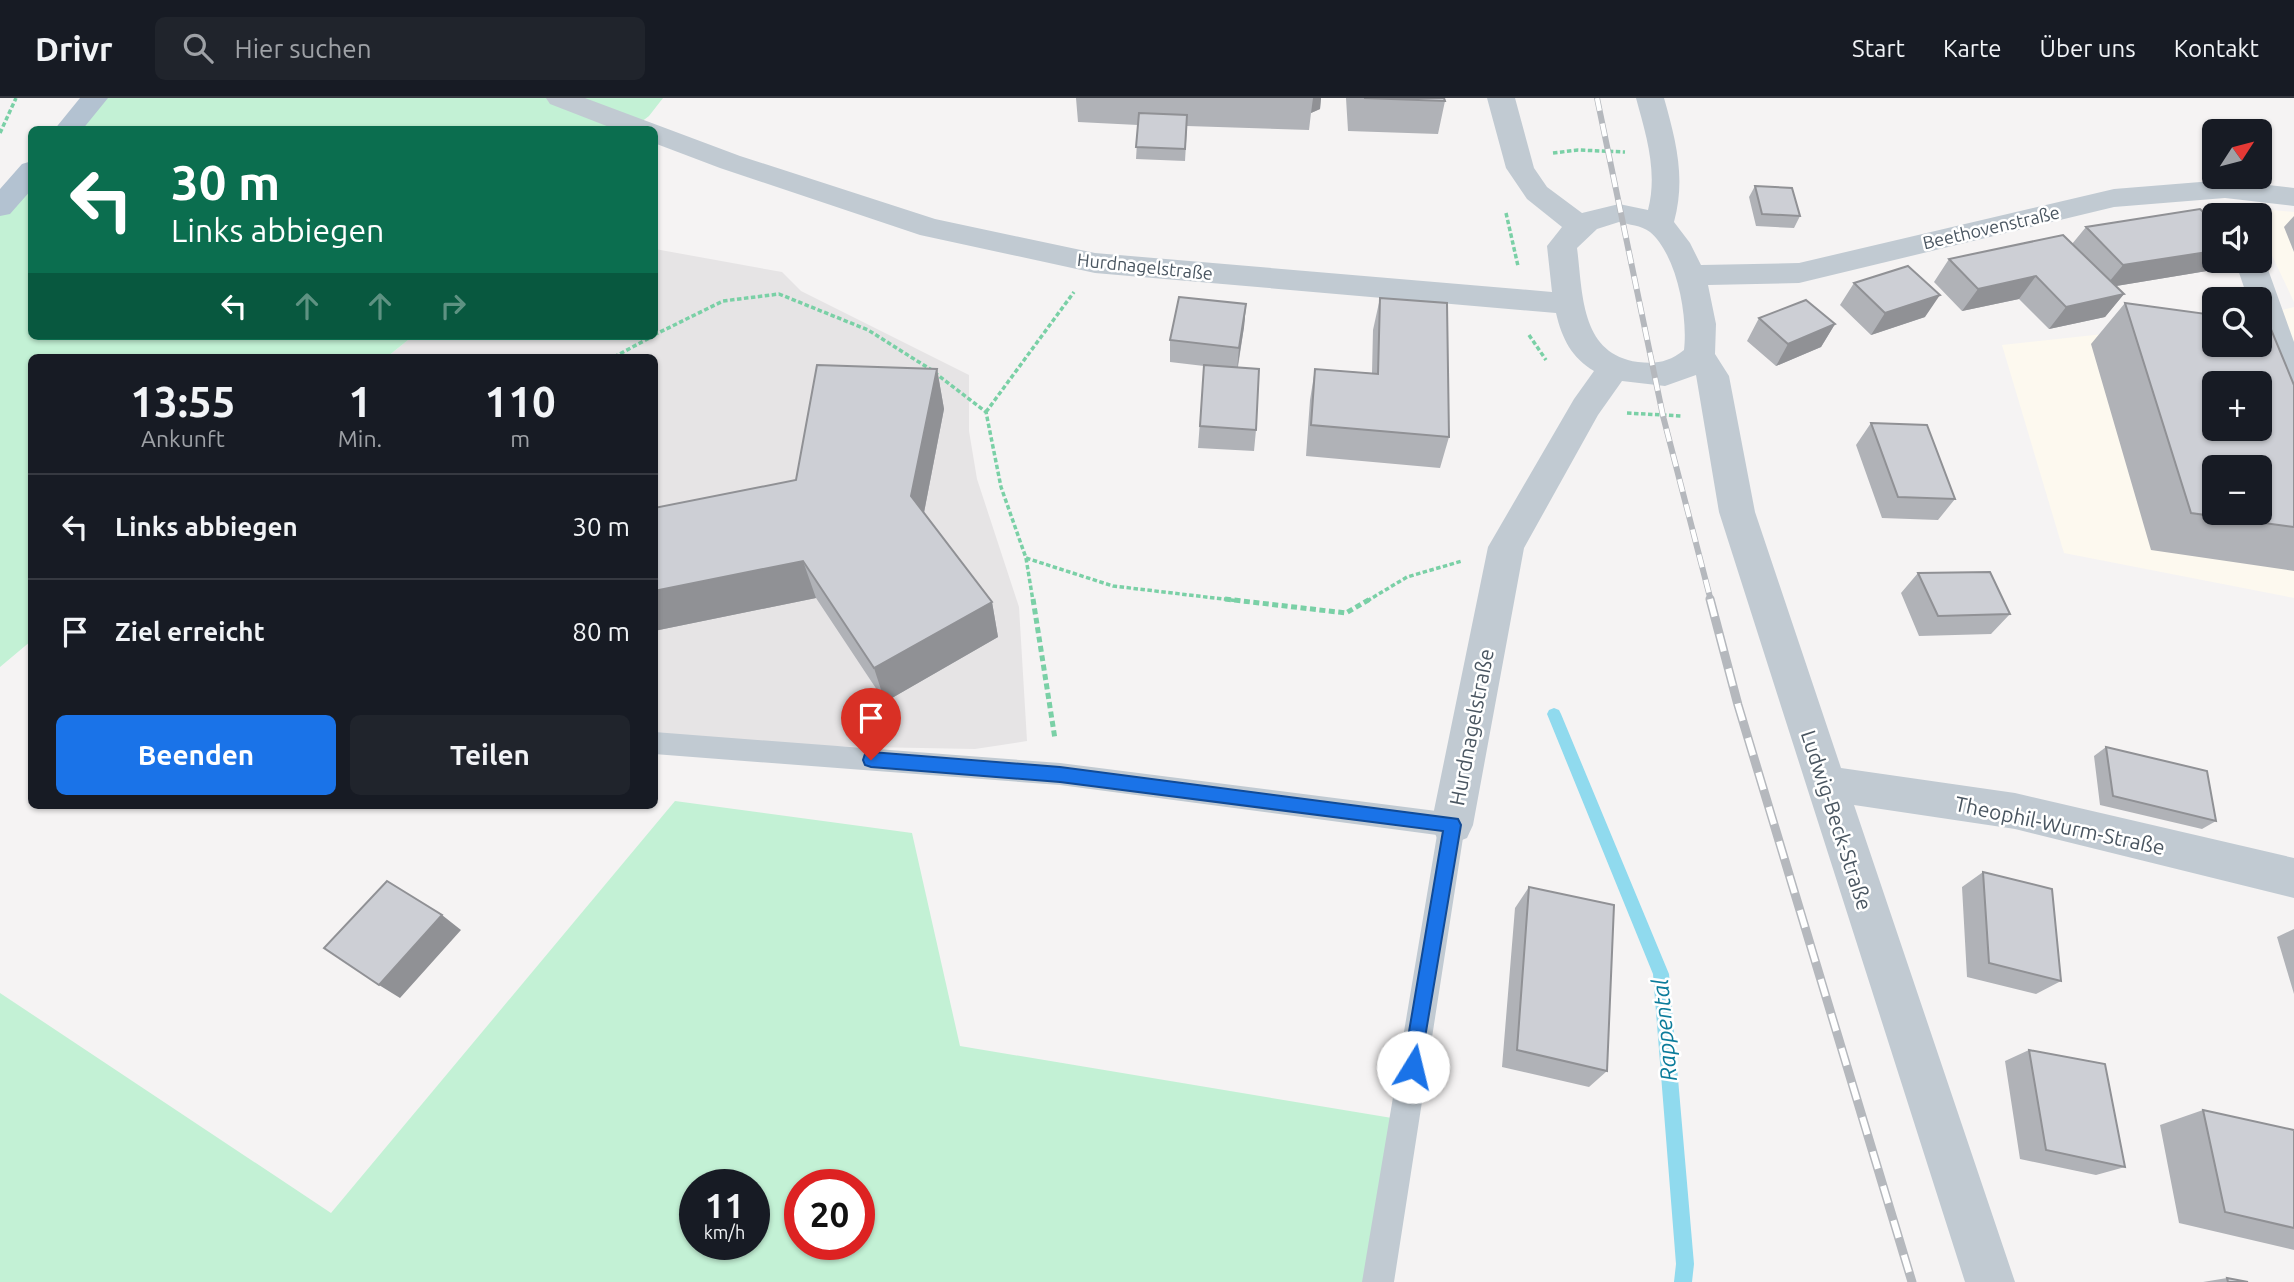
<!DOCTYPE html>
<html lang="de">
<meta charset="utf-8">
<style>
body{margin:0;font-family:Ubuntu,sans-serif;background:#20242c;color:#f1f3f6;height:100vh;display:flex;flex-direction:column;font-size:26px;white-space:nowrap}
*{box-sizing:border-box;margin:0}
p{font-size:23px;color:#9ea1a6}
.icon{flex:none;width:38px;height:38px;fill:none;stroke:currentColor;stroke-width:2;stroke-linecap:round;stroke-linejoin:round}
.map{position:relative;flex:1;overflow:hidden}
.panel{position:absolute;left:28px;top:256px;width:630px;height:455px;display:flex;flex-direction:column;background:#171b24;border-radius:10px;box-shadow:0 2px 5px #0004}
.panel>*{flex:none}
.guide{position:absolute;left:28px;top:28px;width:630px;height:214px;border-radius:10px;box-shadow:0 2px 5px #0004;background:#0b6e4f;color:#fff;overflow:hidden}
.needle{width:46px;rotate:54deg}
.fabs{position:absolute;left:2202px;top:21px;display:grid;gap:14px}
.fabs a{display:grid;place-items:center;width:70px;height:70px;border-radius:10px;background:#171b24;box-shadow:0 2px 5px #0004;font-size:35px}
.speed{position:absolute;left:679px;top:1071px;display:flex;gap:14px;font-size:35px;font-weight:700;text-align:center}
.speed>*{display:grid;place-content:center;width:91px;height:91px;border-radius:50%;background:#171b24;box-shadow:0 2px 5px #0004;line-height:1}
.speed small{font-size:18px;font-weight:400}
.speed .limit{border:10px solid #d22;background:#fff;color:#111}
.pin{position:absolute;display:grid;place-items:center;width:60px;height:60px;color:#fff;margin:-72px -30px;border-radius:50% 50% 50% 0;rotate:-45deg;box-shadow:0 0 7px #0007}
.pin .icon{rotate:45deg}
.me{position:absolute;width:77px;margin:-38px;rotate:9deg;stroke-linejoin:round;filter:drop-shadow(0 0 5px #0008)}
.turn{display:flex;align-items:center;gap:24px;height:147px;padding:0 28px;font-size:32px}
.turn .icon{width:91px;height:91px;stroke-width:2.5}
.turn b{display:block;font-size:49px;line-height:60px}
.lanes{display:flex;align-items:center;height:66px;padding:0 28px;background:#0003;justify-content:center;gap:35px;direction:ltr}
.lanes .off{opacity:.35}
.eta{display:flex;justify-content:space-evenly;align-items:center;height:119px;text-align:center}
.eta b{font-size:42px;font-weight:700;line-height:49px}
.cta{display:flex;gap:14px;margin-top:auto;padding:14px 28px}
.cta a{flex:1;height:80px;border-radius:10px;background:#1a73e8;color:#fff;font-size:28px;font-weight:700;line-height:80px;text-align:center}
.cta a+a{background:#20242c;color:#f1f3f6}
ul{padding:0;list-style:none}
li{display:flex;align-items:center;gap:21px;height:105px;padding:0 28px;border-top:2px solid #363941}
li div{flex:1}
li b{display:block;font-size:26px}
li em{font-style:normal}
header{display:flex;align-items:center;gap:42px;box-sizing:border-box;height:98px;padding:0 35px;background:#171b24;border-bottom:2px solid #363941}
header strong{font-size:33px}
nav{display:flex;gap:38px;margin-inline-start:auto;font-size:24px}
.search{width:490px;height:63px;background:#20242c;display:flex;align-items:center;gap:18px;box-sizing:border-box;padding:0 24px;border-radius:10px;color:#9ea1a6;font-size:26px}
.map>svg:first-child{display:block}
.commercial{fill:#fdf9ef;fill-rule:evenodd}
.education{fill:#e6e4e5}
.green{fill:#c3f1d5;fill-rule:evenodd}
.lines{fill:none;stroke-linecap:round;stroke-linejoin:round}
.stream{fill:#90daee;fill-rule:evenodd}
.path-far1{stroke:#7ad0a6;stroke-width:3.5;stroke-dasharray:4.5 2.5;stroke-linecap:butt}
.path{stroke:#7ad0a6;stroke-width:5;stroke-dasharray:6 3.5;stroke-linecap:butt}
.service{fill:#c1cad2;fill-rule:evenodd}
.minor{fill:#c1cad2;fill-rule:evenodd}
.primary{fill:#b3c2d1;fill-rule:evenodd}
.rail-far1-casing{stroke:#b5b8bd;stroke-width:6}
.rail-casing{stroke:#b5b8bd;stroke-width:9}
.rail-far1{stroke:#fff;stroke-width:4.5;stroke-dasharray:13;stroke-linecap:butt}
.rail{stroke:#fff;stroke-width:6;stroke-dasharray:18;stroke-linecap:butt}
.wall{fill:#b0b2b7}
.shaded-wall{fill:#909195}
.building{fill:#cdcfd5;stroke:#909195;stroke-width:2;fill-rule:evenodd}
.route{fill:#1a73e8;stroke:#114b97;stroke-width:2}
.labels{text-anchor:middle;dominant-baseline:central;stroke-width:5;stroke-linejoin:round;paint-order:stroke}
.far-street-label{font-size:18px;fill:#4a5661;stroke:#fff}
.street-label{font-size:21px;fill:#4a5661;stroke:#fff}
.water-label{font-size:23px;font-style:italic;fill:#0c7c9b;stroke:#fff}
</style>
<header>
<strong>Drivr</strong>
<div class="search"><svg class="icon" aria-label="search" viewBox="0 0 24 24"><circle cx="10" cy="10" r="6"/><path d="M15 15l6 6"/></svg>Hier suchen</div>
<nav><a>Start</a><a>Karte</a><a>Über uns</a><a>Kontakt</a></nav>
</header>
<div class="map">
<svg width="2294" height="1184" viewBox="0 0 2294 1184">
<rect width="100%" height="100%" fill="#f5f3f3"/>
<path class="commercial" d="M2250,110L2294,114V204L2259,130V117H2253Z
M2294,209V500L2064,455L2002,247L2214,224V247H2259V218ZM2214,285H2259V331H2214ZM2214,369H2259V415H2214Z"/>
<path class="education" d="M655,151L782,174L801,193L969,277V333L977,381L1019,509L1027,643L975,651L655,645L654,259H387L413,238H654Z"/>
<path class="green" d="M94,0H663L649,18L632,31L67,32Z
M31,72L32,238H413L387,259H32L31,543L0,569V109Z
M675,703L912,735L960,948L1404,1022L1376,1184H0V895L331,1115ZM695,1087H754V1146H695ZM800,1087H859V1146H800Z"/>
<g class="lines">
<path class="stream" d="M1554,610L1559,612L1561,616L1669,876L1694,1166L1692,1184H1674L1676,1166L1653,876L1547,616L1549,612Z"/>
<path class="path-far1" d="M0,35L16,0
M1553,55L1578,52L1625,54
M1506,115L1518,168
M654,237L723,203L779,196L868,232L930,271L986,314L1001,389L1026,460L1113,488L1240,503
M1529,237L1546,262
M614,259L653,238
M986,314L1074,194
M1627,315L1681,318
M1026,460L1033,503
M1367,503L1407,479L1462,463"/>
<path class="path" d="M1033,501L1055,641
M1225,501L1346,515L1370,501"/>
<path class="service" d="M654,634L1060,665L1452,715L1461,719L1465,727L1394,1184H1362L1437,737L1060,687L654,656Z"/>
<path class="minor" d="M546,0H585L740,58L935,121L1095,155L1552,194L1547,148L1562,129L1527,101L1506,70L1487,0H1515L1534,70L1547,89L1582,115L1619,106L1648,112C1658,73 1646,37 1636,0H1664C1676,43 1686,80 1674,124L1690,145L1701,167L1799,165L2114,91L2225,82L2294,90V108L2225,100L2114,109L1799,185L1708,187L1716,226L1715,256L1729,278L1755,414L1841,670L2015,695L2294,760V800L2015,731L1854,707L2015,1184H1965L1719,414L1696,277L1665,288L1622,283L1598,317L1524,450L1473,727L1467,740L1452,746L1437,740L1431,727L1488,449L1574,301L1594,273C1572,260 1562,241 1556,215L1095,175L920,137L720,70L654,45V32H617L550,6ZM1619,124C1629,127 1641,127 1650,134C1677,157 1688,218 1684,252C1669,264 1657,266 1638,264C1580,256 1583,195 1577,150L1597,131Z
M2259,156L2265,163L2294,244V302L2282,298L2278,290L2259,235V201H2248L2235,163H2259Z"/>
<path class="primary" d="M80,0H108L82,32H54Z
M32,63V91L10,116L0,118V91L22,66Z"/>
<defs>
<path id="rail-far1" d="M1597,0L1663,318L1711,503"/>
<path id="rail" d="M1710,501L1738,607L1912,1184"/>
</defs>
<use href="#rail-far1" class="rail-far1-casing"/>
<use href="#rail" class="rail-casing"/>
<use href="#rail-far1" class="rail-far1"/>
<use href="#rail" class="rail"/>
</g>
<path class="wall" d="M1076,0H1321L1320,11L1311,15L1309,32L1187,28L1185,63L1136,61L1138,27L1078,24Z
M1346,0H1444L1445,3L1438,36L1348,33Z
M1755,88L1800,118L1794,130L1756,128L1749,99Z
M2294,118V154L2284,129Z
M2086,129L2214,163H2227L2219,171L2116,188L2124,196L2105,219L2049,231L2019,201L1962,213L1934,184L1949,161L2072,146Z
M1854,185L1925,219L1871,237L1840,207Z
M1380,200L1449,339L1440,370L1306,358L1310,302L1315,271L1372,275L1373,232Z
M2125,205L2294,287V473L2151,452L2091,246Z
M1246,206L1244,229L1238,269L1256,332L1254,353L1198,350L1204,268L1170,264V242Z
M1759,220L1835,226L1821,249L1776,268L1747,243Z
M937,271L944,311L924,415L992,504L998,539L885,604L816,500L654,533V410L796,382Z
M1871,325L1955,401L1938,422L1882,420L1856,347Z
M1918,475L2010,516L1991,536L1919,538L1901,495Z
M2106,649L2216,723L2202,731L2100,707L2094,658Z
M1983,774L2061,883L2036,896L1967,879L1962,789Z
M1529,789L1607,973L1589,989L1502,969L1515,810Z
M2294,831V896L2277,839Z
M2029,952L2125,1069L2096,1077L2020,1061L2005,963Z
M2203,1012L2294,1032V1152L2179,1125L2160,1027Z
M2227,1180L2248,1184H2203Z"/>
<path class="shaded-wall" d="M1313,0H1321L1320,11L1311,15Z
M2214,153V163H2227L2219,171L2104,190L2123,167Z
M2036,178L2019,201L1962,213L1978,191Z
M2124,196L2105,219L2049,231L2066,209Z
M1940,197L1925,219L1871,237L1885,215Z
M1246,206L1244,229L1237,272L1239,250Z
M1835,226L1821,249L1776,268L1788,246Z
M937,271L944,311L920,435L911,398Z
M803,463L816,500L654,533V493Z
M992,504L998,539L885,604L874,570Z
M442,817L461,832L400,900L379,887Z"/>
<path class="building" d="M1364,0H1444L1445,3Z
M1139,15L1187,17L1185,51L1136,49Z
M1755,88L1792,90L1800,118L1762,116Z
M2200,111L2214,124V153L2123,167L2086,129Z
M2063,137L2124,196L2066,209L2036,178L1978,191L1949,161Z
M1908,168L1940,197L1885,215L1854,185Z
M1179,199L1246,206L1239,250L1170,242Z
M1380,200L1447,205L1449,339L1311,327L1315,271L1378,276Z
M1806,202L1835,226L1788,246L1759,220Z
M2125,205L2214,217V247H2259V222L2268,224L2294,287V429L2191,415ZM2214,285H2259V331H2214ZM2214,369H2259V415H2214Z
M817,267L937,271L911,398L992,504L874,570L803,463L654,493V410L796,382Z
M1204,267L1259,271L1256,332L1200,328Z
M1871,325L1927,327L1955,401L1898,399Z
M1990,474L2010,516L1938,518L1918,475Z
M2106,649L2207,673L2216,723L2113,698Z
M1983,774L2052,791L2061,883L1989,865Z
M387,783L442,817L379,887L324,850Z
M1529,789L1614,807L1607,973L1517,952Z
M2029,952L2105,966L2125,1069L2046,1052Z
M2203,1012L2294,1032V1130L2225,1114Z
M2227,1180L2248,1184H2228Z"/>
<path class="route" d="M871,654L1060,669L1458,721L1461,727L1419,975L1413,978L1406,975L1403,969L1443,733L1060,684L871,669L865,667L863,662L865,656Z"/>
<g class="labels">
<g class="far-street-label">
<text transform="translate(1991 129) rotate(-13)">Beethovenstraße</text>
<text transform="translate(1145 168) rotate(6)">Hurdnagelstraße</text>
</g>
<g class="street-label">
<text transform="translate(1471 629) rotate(-79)">Hurdnagelstraße</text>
<text transform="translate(1837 722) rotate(72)">Ludwig-Beck-Straße</text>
<text transform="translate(2060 727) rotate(12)">Theophil-Wurm-Straße</text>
</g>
<g class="water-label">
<text transform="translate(1664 932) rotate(-95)">Rappental</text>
</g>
</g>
</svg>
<div class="fabs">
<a><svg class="needle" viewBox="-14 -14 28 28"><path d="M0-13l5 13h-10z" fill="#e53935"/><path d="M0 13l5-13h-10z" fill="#9ea1a6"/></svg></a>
<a><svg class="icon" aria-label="sound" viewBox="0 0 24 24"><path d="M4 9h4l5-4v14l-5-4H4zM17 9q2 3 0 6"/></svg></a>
<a><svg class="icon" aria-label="search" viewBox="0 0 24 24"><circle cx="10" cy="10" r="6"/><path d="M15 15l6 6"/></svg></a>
<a>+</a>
<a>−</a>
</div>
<div class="speed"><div>11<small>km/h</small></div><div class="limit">20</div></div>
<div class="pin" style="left:871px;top:662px;background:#d93025"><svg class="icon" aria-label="arrive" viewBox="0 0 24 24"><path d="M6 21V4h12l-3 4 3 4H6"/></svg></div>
<svg class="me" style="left:1413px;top:969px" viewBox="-20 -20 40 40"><circle r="19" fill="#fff"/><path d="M0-13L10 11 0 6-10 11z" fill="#1a73e8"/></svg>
<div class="guide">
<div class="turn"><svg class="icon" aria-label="left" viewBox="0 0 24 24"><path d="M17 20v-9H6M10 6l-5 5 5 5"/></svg><div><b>30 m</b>Links abbiegen</div></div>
<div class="lanes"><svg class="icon" aria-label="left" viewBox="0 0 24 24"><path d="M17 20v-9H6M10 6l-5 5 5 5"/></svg><svg class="icon off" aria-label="ahead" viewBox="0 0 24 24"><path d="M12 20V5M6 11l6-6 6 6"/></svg><svg class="icon off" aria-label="ahead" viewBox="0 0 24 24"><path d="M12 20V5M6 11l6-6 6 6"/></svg><svg class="icon off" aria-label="right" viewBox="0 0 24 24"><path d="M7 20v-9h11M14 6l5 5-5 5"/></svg></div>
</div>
<section class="panel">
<div class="eta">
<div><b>13:55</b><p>Ankunft</p></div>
<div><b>1</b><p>Min.</p></div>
<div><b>110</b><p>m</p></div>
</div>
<ul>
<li><svg class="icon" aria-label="left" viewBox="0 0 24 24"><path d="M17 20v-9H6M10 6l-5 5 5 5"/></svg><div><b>Links abbiegen</b></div><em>30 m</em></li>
<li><svg class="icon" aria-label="arrive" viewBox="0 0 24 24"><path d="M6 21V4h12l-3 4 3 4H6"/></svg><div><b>Ziel erreicht</b></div><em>80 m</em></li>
</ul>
<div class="cta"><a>Beenden</a><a>Teilen</a></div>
</section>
</div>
